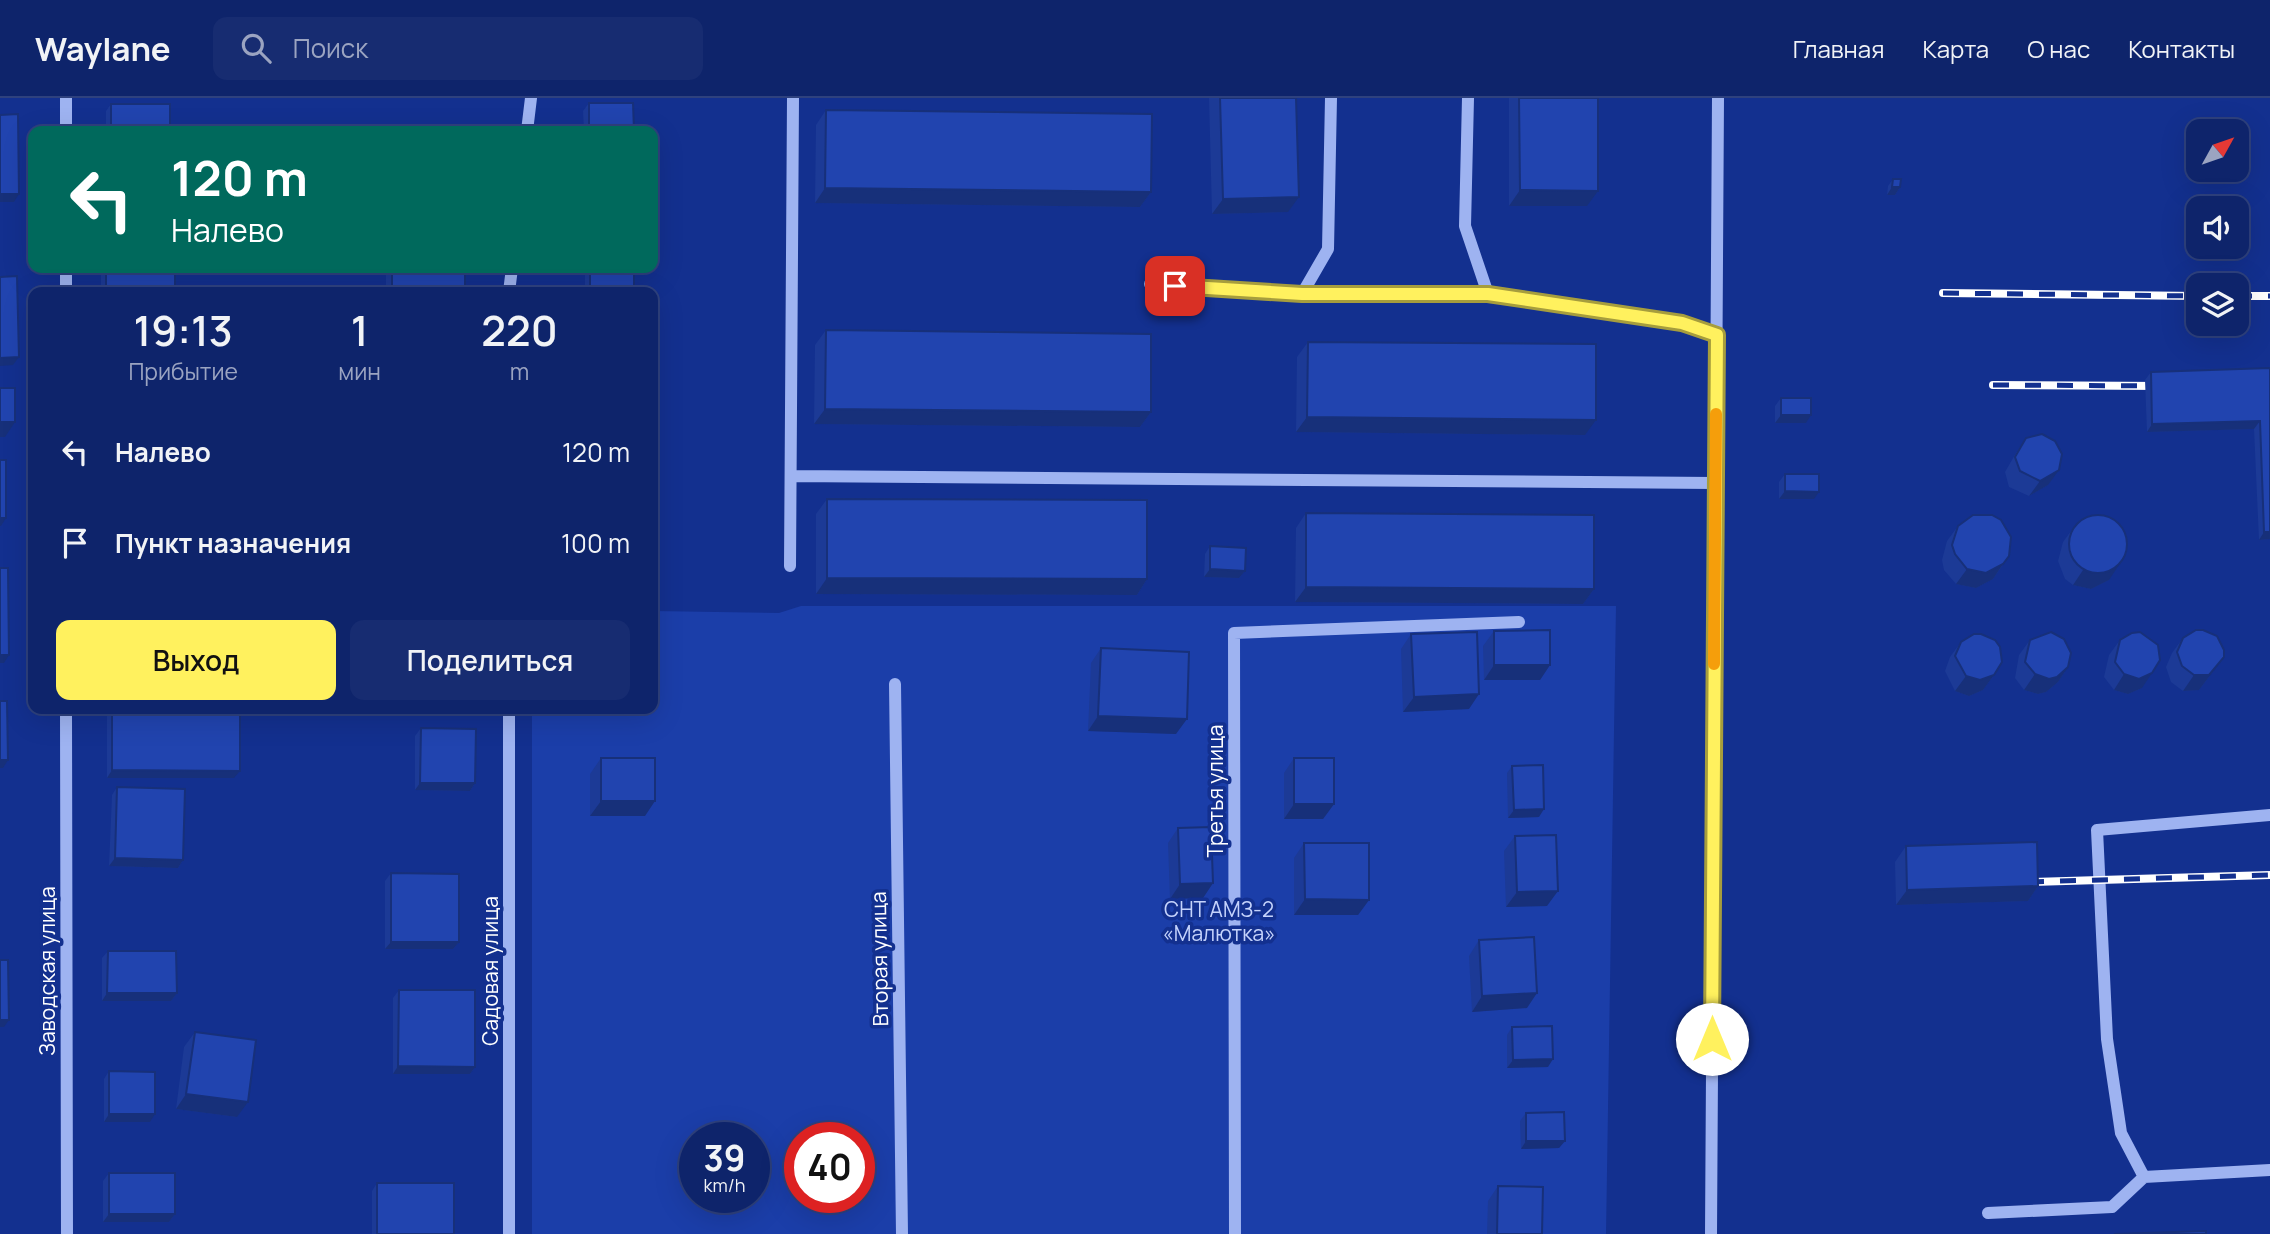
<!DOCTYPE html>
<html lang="ru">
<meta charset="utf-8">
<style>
body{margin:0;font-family:Manrope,sans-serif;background:#172c71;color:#f1f3f6;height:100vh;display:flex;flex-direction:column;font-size:26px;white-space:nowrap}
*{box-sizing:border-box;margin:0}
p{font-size:23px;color:#9ba4c1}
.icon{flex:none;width:38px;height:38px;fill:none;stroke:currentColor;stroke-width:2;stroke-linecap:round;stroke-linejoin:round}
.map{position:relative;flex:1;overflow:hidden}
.details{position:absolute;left:28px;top:189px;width:630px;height:427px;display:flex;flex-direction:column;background:#0e246b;border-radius:14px;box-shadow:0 7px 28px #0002,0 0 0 2px #2e417e}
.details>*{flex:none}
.banner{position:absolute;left:28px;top:28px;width:630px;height:147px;border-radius:14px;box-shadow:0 7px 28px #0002,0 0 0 2px #2e417e;background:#00695c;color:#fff;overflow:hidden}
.needle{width:46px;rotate:50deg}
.fabs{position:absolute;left:2186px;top:21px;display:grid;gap:14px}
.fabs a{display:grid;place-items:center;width:63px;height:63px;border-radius:14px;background:#0e246b;box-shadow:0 7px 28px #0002,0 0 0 2px #2e417e;font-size:35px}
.speed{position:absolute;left:679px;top:1024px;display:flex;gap:14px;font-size:35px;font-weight:700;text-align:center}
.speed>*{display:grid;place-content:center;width:91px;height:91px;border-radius:50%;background:#0e246b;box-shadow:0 7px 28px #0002,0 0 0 2px #2e417e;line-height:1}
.speed small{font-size:18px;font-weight:400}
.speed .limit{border:10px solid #d22;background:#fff;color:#111}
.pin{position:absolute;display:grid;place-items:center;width:60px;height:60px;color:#fff;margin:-30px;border-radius:14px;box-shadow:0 4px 10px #0006}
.me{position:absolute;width:77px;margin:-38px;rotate:0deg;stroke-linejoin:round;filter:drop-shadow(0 0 5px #0008)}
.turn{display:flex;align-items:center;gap:24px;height:147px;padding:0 28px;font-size:32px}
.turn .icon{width:91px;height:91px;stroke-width:2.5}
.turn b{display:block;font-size:49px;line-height:60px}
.eta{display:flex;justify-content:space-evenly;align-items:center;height:119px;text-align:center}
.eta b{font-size:42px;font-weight:600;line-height:49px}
.cta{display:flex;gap:14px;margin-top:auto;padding:14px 28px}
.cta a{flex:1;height:80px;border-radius:14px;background:#fff15e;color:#111;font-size:28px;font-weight:600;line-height:80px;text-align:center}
.cta a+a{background:#172c71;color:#f1f3f6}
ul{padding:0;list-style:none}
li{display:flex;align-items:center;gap:21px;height:91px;padding:0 28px}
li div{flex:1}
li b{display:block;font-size:26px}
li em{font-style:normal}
header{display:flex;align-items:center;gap:42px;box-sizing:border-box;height:98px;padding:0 35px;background:#0e246b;border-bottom:2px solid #2e417e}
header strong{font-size:33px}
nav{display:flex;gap:38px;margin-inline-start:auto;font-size:24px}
.search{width:490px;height:63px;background:#172c71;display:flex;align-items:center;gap:18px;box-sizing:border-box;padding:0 24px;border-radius:14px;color:#9ba4c1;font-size:26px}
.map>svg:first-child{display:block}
.green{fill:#1b3ea9;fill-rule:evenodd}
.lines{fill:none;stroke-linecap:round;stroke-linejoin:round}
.minor{stroke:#9eb3f1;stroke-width:12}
.rail-casing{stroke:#fff;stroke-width:8}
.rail{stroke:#13308f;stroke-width:5;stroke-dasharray:16;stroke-linecap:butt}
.wall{fill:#1c3a96}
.shaded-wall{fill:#17307a}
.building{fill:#2144af;stroke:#17307a;stroke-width:2}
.route-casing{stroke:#a69d3d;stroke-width:18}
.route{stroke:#fff15e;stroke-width:12}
.slow{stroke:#f59e0b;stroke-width:12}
.labels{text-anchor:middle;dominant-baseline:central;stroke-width:7;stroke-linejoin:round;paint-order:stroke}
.street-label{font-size:21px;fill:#fff;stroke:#13308f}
.park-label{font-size:21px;fill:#c5d3fc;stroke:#13308f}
</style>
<header>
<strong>Waylane</strong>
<div class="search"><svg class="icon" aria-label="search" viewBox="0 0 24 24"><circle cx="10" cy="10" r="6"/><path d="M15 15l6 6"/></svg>Поиск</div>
<nav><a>Главная</a><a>Карта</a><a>О нас</a><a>Контакты</a></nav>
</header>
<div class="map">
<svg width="2270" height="1136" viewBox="0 0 2270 1136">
<rect width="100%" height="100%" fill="#13308f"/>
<path class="green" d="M801,508H1616L1606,1136H532V611H653V513L779,515ZM695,1040H754V1099H695ZM800,1040H859V1099H800Z"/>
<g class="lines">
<path class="minor" d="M66,0V33
M1468,0L1465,128L1488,196
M527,33L531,0
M66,170V194
M1150,186L1302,196H1488L1682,225L1717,237
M509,194L512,170
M1302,196L1328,151L1331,0
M792,378L1714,385
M790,468L793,0
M895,586L902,1136
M66,611L67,1136
M509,611V1136
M2270,717L2097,732L2107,941L2121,1035L2144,1079L2270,1072
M1988,1115L2112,1109L2144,1079
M1235,1136L1234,535L1519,524
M1711,1136L1718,0"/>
<defs>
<path id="rail" d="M1943,195L2198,198
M2236,198H2270
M1993,287L2164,288
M2028,784L2270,777"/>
</defs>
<use href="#rail" class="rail-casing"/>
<use href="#rail" class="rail"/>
</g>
<path class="wall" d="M1209,0H1296L1288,114L1212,116Z
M1509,0H1598L1587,108H1509Z
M589,5L634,33H584L583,13Z
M111,6L170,33H106V13Z
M826,12L1151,94L1140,109L815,105L816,27Z
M1893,81L1900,89L1895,97H1887L1888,88Z
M101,170H175V194H101Z
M386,170H465V194H386Z
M585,170H634V194H585Z
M826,232L1151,314L1140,329L814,326L815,247Z
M1308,244L1585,337L1296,334L1297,259Z
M2270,270V441L2259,442L2254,331L2147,334L2145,282L2151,274Z
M1781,300L1806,325H1775V308Z
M2026,340L2048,387L2029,398L2009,389L2005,374L2016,355Z
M1785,376L1814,401H1779V384Z
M827,401L1147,481L1137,497L816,496V416Z
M1306,415L1594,491L1583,506L1295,504L1296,430Z
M1958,428L2009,458L1993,481L1976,490L1956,486L1944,472L1942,462L1947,443Z
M2074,429L2109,482L2091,491L2073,487L2065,481L2058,463L2063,444Z
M1210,448L1245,473L1239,480L1204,479L1205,456Z
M1494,533L1550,567L1540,582H1484L1483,548Z
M1411,536L1469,611L1403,614L1401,551Z
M2183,540L2224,559L2199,592L2183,593L2171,584L2166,569L2172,555Z
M2030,542L2068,569L2058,584L2046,594L2038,596L2024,592L2015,580L2019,557Z
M2120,542L2142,590L2128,596L2114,592L2104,579L2109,557Z
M1961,544L1994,577L1983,592L1969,598L1955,593L1945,573L1950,559Z
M1101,550L1176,636L1088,633L1091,565Z
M107,611H240L234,680H107Z
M421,630L475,685L470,693L415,692V638Z
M601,660L645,718H590V676Z
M1294,660L1334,706L1323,721H1284V675Z
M1512,668L1539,719L1508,720L1507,675Z
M117,689L183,762L178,770L109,768L112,697Z
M1178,730L1213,785L1203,800L1170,801L1168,745Z
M1515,738L1547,808L1506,809L1504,753Z
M1304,745L1369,802L1358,817H1294V760Z
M1906,748L2038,788L2028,803L1896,807L1895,764Z
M391,775L459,844L453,851H385V783Z
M1479,842L1527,910L1472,914L1469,858Z
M108,853L177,895L171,903H102V860Z
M399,892L475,969L470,976H393V900Z
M1512,929L1548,969L1507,970V937Z
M195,934L237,1019L176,1011L184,949Z
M109,973L150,1024H104V981Z
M1526,1015L1565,1043L1559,1050L1521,1051L1520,1023Z
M109,1075L175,1116L169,1124H103V1083Z
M377,1085L454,1136H372V1093Z
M1498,1088L1542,1136H1487L1488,1103Z"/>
<path class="shaded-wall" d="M1892,89H1900L1895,97H1887Z
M825,90L1151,94L1140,109L815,105Z
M1520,92L1598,93L1587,108H1509Z
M0,96H19L14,104H0Z
M1299,99L1288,114L1212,116L1223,101Z
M19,259L13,267L0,268V260Z
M825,311L1151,314L1140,329L814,326Z
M1781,317H1811L1806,325H1775Z
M1307,319L1596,322L1585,337L1296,334Z
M2260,323L2254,331L2147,334L2152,326Z
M0,324H15L5,339H0Z
M2059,372L2048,387L2029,398L2040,383Z
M1785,393L1819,394L1814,401H1779Z
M0,420H6L1,428H0Z
M2264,434H2270V441L2259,442Z
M2003,466L1993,481L1976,490L1956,486L1967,471Z
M2119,467L2109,482L2091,491L2073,487L2083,472Z
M1210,471L1245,473L1239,480L1204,479Z
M827,480L1147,481L1137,497L816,496Z
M1306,489L1594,491L1583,506L1295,504Z
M0,557H9L4,565H0Z
M2224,559L2199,592L2183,593L2194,577Z
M1494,567H1550L1540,582H1484Z
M2068,569L2058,584L2046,594L2038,596L2024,592L2035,576Z
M2152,575L2142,590L2128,596L2114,592L2124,576Z
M1994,577L1983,592L1969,598L1955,593L1966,578Z
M1479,596L1469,611L1403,614L1414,599Z
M294,611H348L344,617H290Z
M1098,618L1187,621L1176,636L1088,633Z
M0,662H8L3,670H0Z
M112,672L240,673L234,680H107Z
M420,685H475L470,693L415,692Z
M601,703H655L645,718H590Z
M1294,706H1334L1323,721H1284Z
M1544,711L1539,719L1508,720L1514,712Z
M115,760L183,762L178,770L109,768Z
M1213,785L1203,800L1170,801L1180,786Z
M2038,788L2028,803L1896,807L1907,792Z
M1558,793L1547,808L1506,809L1517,794Z
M1305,801L1369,802L1358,817H1294Z
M391,844H459L453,851H385Z
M107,895H177L171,903H102Z
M1537,895L1527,910L1472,914L1482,898Z
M0,922H9L4,929H0Z
M1553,961L1548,969L1507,970L1513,962Z
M398,968L475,969L470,976H393Z
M186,996L248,1004L237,1019L176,1011Z
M109,1016H155L150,1024H104Z
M1526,1043H1565L1559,1050L1521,1051Z
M109,1116H175L169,1124H103Z"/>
<path class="building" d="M1220,0H1296L1299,99L1223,101Z
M1519,0H1598V93L1520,92Z
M589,5H633L634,33H589Z
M111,6H170V33H111Z
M826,12L1152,16L1151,94L825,90Z
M18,16L19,96H0V17Z
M1893,81H1901L1900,89H1892Z
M106,170H175V194H106Z
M392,170H465V194H392Z
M590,170H634V194H590Z
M17,178L19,259L0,260V179Z
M826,232L1151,236V314L825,311Z
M1308,244L1596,246V322L1307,319Z
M2270,270V434H2264L2260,323L2152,326L2151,274Z
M0,290H15V324H0Z
M1781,300H1811V317H1781Z
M2042,336L2055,343L2062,356L2059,372L2040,383L2020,373L2015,359L2026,340Z
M0,362H6V420H0Z
M1785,376H1819V394L1785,393Z
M827,401L1147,402V481L827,480Z
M1306,415L1594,417V491L1306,489Z
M1973,417H1992L2001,422L2011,439L2009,458L2003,466L1986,475L1967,471L1955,456L1952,447L1958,428Z
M2069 446a29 29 0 1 1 58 0a29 29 0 1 1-58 0Z
M1210,448L1246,450L1245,473L1210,471Z
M0,470H8L9,557H0Z
M1550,532V567H1494V533Z
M2196,532H2203L2217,538L2224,552V559L2209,577H2194L2182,568L2177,554L2183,540Z
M1477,534L1479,596L1414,599L1411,536Z
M2051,534L2064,541L2071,555L2068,569L2057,579L2049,581L2035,576L2025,564L2030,542Z
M2140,534L2158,547L2160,562L2152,575L2139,581L2124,576L2115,564L2120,542L2132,535Z
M1974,536H1981L1995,542L2000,549L2002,564L1994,577L1980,582L1966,578L1955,558L1961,544Z
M1101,550L1189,554L1187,621L1098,618Z
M0,603H7L8,662H0Z
M112,611H240V673L112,672Z
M421,630L476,631L475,685H420Z
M601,660H655V703H601Z
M1294,660H1334V706H1294Z
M1543,667L1544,711L1514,712L1512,668Z
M117,689L185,691L183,762L115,760Z
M1211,729L1213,785L1180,786L1178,730Z
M1556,737L1558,793L1517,794L1515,738Z
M2037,744L2038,788L1907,792L1906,748Z
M1304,745H1369V802L1305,801Z
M391,775L459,776V844H391Z
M1534,839L1537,895L1482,898L1479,842Z
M108,853H176L177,895H107Z
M0,862H8L9,922H0Z
M399,892H475V969L398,968Z
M1552,928L1553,961L1513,962L1512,929Z
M195,934L256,942L248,1004L186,996Z
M109,973L155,974V1016H109Z
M1564,1014L1565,1043H1526V1015Z
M109,1075H175V1116H109Z
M377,1085H454V1136H377Z
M1498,1088L1543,1089L1542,1136H1497Z
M2206,1133V1136H2114Z"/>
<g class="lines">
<defs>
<path id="route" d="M1175,188L1302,196H1488L1682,225L1717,237L1712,941"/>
</defs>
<use href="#route" class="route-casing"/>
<use href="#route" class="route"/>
<path class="slow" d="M1714,566L1716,316"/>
</g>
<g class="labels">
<g class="street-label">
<text transform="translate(1215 693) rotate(-90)">Третья улица</text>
<text transform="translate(879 861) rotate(-91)">Вторая улица</text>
<text transform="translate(47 873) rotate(-90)">Заводская улица</text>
<text transform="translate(490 873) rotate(-90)">Садовая улица</text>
</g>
<g class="park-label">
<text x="1219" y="811">СНТ АМЗ-2<tspan x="1219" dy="24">«Малютка»</tspan></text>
</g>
</g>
</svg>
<div class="fabs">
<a><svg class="needle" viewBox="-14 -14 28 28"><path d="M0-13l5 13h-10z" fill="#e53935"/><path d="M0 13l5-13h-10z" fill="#9ba4c1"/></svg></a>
<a><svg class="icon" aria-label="sound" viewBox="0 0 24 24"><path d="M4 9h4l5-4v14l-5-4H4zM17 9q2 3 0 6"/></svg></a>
<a><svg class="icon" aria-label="layers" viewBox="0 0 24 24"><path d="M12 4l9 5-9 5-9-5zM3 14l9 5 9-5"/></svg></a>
</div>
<div class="speed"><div>39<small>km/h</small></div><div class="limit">40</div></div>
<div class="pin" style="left:1175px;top:188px;background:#d93025"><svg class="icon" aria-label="arrive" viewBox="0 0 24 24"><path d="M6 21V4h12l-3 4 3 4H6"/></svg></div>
<svg class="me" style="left:1712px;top:941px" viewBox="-20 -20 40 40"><circle r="19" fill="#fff"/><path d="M0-13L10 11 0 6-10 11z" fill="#fff15e"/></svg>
<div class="banner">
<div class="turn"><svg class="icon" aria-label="left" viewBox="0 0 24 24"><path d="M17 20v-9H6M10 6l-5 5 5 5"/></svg><div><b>120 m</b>Налево</div></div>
</div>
<section class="details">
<div class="eta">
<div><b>19:13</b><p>Прибытие</p></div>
<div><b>1</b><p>мин</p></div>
<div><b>220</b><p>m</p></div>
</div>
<ul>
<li><svg class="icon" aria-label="left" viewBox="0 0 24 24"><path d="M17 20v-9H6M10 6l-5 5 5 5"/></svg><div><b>Налево</b></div><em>120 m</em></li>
<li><svg class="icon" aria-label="arrive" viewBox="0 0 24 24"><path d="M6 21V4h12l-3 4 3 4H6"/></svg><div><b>Пункт назначения</b></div><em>100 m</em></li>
</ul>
<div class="cta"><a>Выход</a><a>Поделиться</a></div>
</section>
</div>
